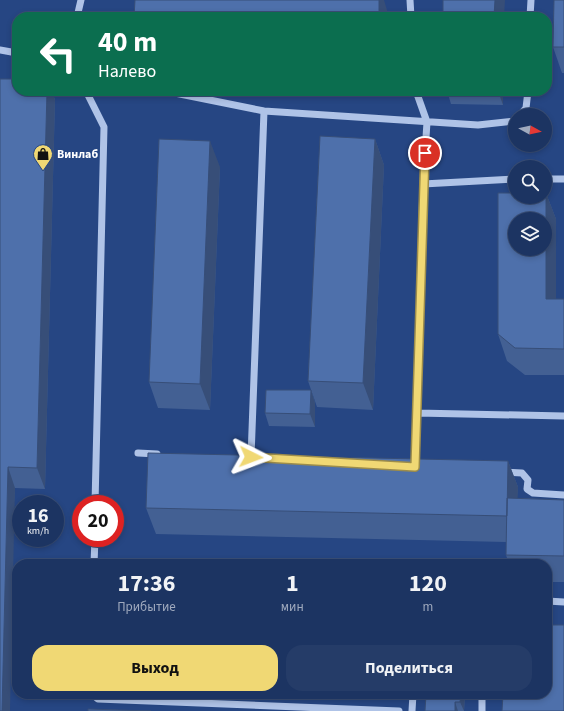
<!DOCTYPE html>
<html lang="ru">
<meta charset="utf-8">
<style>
body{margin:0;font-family:"Source Sans 3",sans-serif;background:#253c68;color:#f1f3f6;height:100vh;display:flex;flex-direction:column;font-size:15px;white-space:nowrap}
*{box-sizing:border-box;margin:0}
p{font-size:13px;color:#a0aabe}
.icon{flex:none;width:22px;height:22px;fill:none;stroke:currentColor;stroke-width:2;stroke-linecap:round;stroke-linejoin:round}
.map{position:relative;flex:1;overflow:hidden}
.sheet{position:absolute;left:12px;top:559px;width:540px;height:140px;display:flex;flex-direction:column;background:#1c3462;border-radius:16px;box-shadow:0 2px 6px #0003,0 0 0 1px #3a4f77}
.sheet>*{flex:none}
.banner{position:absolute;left:12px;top:12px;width:540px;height:84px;border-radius:16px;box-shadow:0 2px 6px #0003,0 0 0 1px #3a4f77;background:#0b6e4f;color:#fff;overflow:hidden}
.needle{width:26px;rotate:98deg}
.buttons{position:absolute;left:508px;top:108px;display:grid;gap:8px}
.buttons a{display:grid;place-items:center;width:44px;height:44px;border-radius:50%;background:#1c3462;box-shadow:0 2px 6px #0003,0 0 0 1px #3a4f77;font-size:20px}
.speed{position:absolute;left:12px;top:495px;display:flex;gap:8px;font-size:20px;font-weight:700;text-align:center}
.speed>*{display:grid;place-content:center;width:52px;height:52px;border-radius:50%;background:#1c3462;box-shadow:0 2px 6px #0003,0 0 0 1px #3a4f77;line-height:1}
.speed small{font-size:10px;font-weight:400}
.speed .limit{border:6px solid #d22;background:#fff;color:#111}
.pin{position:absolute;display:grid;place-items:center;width:34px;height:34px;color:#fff;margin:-17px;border:2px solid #fff;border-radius:50%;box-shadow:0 1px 4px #0007}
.me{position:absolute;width:44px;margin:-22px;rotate:93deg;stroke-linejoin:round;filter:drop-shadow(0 0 3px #0008)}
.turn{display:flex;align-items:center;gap:14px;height:84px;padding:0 20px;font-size:18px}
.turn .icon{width:52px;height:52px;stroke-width:2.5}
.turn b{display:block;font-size:28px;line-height:34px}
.eta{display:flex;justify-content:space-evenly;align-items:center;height:68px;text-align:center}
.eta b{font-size:24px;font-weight:700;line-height:28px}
.cta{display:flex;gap:8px;margin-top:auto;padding:8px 20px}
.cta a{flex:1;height:46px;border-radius:16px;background:#f0d874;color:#111;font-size:16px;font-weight:700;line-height:46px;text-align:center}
.cta a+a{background:#253c68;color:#f1f3f6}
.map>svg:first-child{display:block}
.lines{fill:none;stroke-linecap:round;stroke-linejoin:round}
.minor{stroke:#afc3e7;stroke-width:7}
.wall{fill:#436093}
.shaded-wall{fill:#374e78}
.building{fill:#4e70ab;stroke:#374e78;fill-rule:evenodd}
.route-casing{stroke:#9c8c4b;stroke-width:10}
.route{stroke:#f0d874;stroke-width:7}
.labels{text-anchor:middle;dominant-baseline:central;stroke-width:3;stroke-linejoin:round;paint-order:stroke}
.poi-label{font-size:12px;font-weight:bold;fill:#fff;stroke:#264683;text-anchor:start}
</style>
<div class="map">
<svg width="564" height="711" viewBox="0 0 564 711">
<rect width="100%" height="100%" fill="#264683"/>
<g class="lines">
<path class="minor" d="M410,0L411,17
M77,17L81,0
M530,17L531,0
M0,50L17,53
M86,91L104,127L95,504
M165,91L264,111L478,125L515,121
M520,115L526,108L528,91
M545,179H564
M423,184L515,179
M417,413L564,416
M138,453L157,454
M251,457L264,111
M415,467L423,184L427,122L416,91
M503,472L522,473L528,480L527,489L533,493L564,495
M94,564L95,538
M94,564H105
M547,601L564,602
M92,694L98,699L399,711
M412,711L413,694
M482,711V694"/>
</g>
<path class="wall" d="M564,0V73H562L553,47Z
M17,91H52L55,100L45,489L15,488L0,711Z
M447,91H503V105L451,104Z
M375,139L384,165L373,410L317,407L308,381Z
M220,167L210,410L158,408L149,382Z
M546,193L556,219V299H564V375H525L507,361L498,334Z
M311,390L315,403V427L269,426L265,413Z
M508,461L518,487L517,498L564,500V582H547V564H509L506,555V542L156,534L146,508Z
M465,694L464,711H425Z"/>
<path class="shaded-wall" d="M379,0H384L389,17H379Z
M495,0H505L504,17H494Z
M47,91H52L55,100L45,489L37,468Z
M498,91H503V105Z
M375,139L384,165L373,410L363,383Z
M210,141L220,167L210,410L200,384Z
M546,193L556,219V326L546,299Z
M311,390L315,403V427L310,414Z
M508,461L518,487L516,542L507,516Z
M8,467L15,488L10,711H2Z
M461,694H465L464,711L460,702Z
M455,702L458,711H455Z"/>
<path class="building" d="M135,0H379V17H134Z
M443,0H495L494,17H443Z
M554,0H564V47H553Z
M0,79H17V91H47L37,468L8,467L2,711H0Z
M320,136L375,139L363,383L308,381Z
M159,139L210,141L200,384L149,382Z
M498,193H515V197H545V193H546V299H564V349L515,348L498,334ZM515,219H545V249H515Z
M266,390H311L310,414L265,413Z
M148,453L508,461L507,516L146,508Z
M507,498L564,500V556L506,555Z
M547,625H564V711H502L503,694H547Z
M426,694H461L460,702H455V711H425Z
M88,709L151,711H88Z"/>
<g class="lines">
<defs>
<path id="route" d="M251,457L415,467L425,153"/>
</defs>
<use href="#route" class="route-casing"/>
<use href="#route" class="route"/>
</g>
<defs>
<symbol id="shop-pin" viewBox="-11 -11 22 30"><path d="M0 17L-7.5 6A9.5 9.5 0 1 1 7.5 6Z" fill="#f0d874" stroke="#264683"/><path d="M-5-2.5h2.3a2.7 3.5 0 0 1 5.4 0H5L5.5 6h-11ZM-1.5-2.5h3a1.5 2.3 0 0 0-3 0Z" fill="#111"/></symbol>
</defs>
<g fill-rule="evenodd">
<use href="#shop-pin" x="32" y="143" width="22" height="30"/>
</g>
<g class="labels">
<g class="poi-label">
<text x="57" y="154">Винлаб</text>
</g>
</g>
</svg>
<div class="buttons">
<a><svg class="needle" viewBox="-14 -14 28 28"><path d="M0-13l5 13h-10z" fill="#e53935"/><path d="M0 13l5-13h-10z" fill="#a0aabe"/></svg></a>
<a><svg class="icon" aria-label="search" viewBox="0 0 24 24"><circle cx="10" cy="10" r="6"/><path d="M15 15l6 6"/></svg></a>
<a><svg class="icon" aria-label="layers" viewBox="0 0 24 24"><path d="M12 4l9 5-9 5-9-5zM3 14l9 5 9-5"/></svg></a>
</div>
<div class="speed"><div>16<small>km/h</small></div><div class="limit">20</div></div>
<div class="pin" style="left:425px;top:153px;background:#d93025"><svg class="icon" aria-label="arrive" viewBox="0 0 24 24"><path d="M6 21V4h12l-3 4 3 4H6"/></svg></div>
<svg class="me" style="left:251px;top:457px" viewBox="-20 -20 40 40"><path d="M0-17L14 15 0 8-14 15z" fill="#f0d874" stroke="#fff" stroke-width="4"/></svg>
<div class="banner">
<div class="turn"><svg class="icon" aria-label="left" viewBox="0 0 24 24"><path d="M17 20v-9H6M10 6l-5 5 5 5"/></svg><div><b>40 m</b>Налево</div></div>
</div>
<section class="sheet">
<div class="eta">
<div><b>17:36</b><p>Прибытие</p></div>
<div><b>1</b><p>мин</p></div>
<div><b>120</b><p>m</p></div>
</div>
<div class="cta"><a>Выход</a><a>Поделиться</a></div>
</section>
</div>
